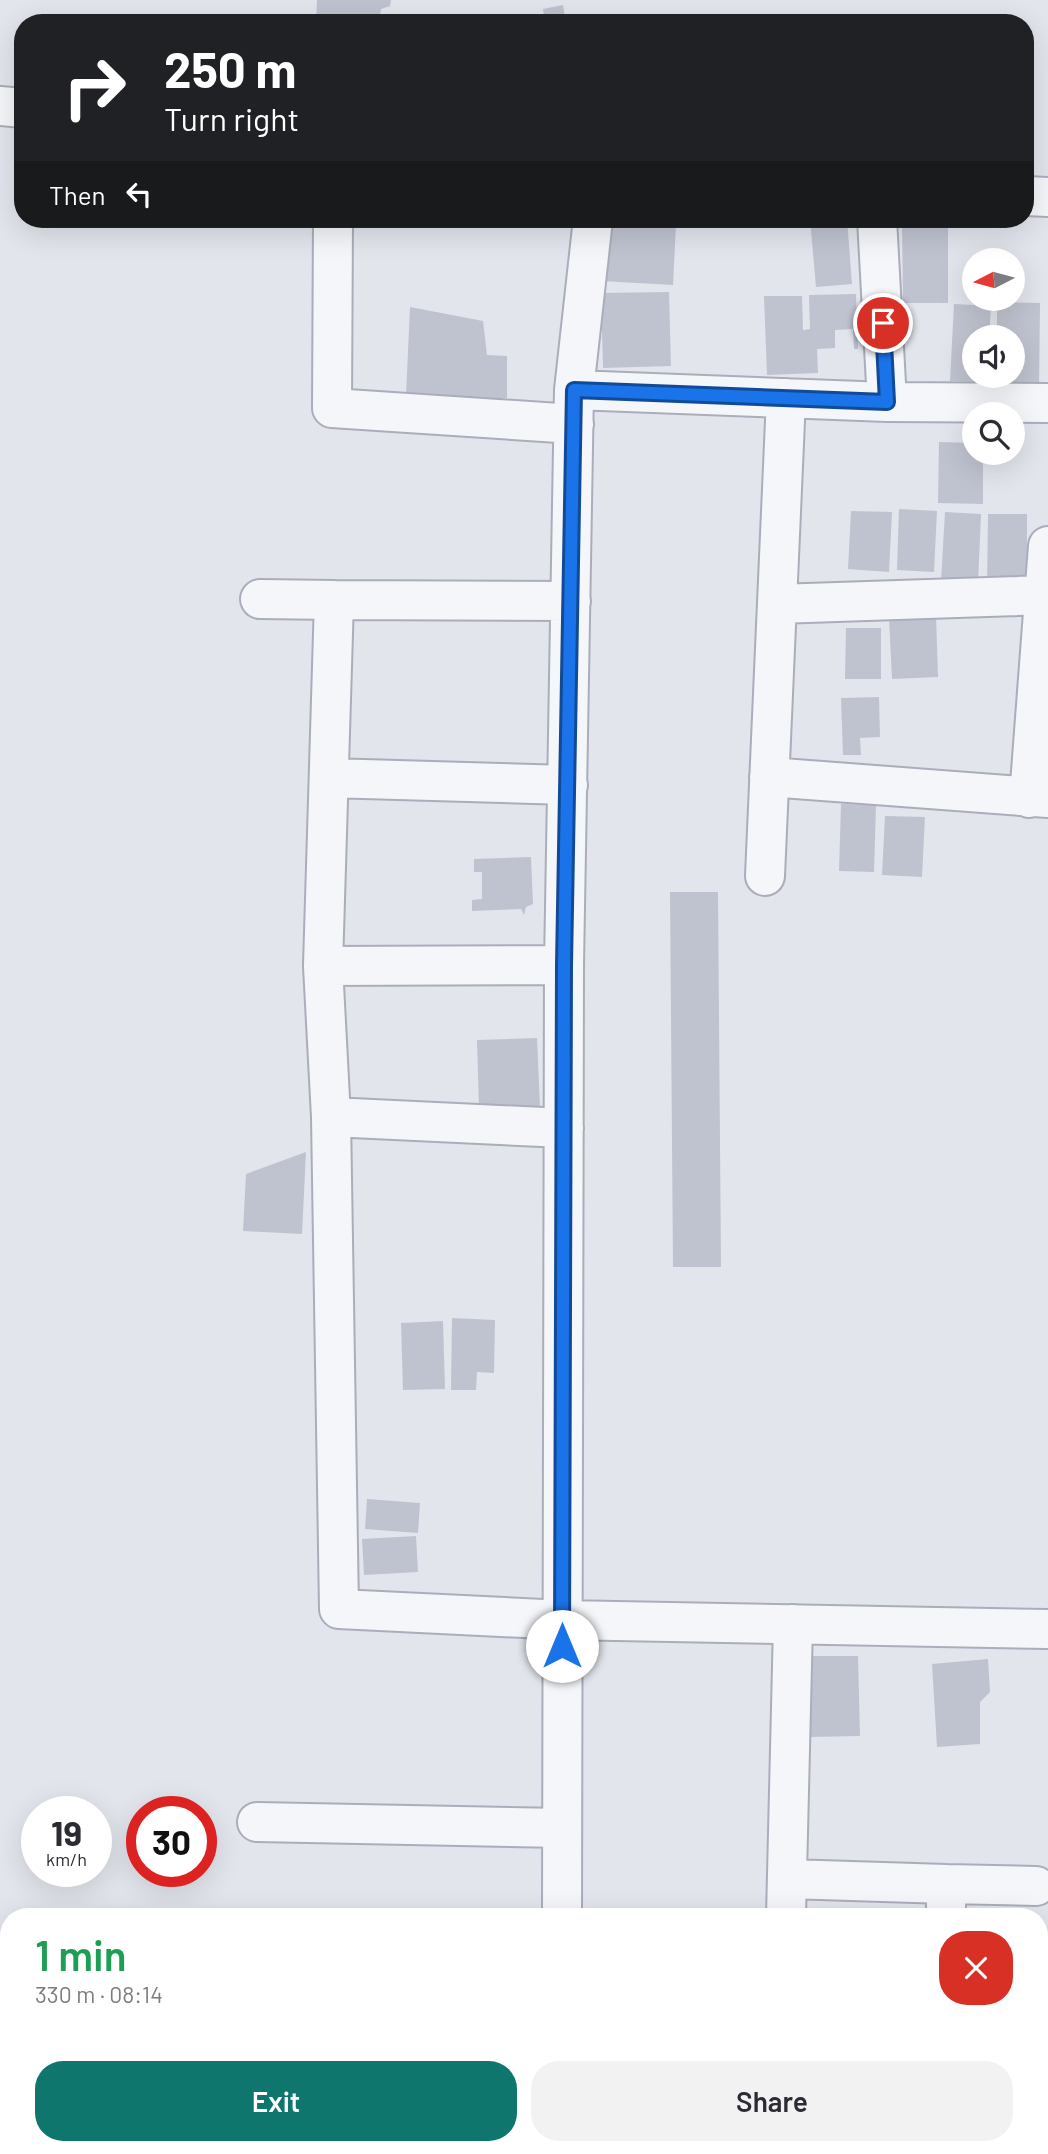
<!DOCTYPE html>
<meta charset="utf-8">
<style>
body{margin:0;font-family:Barlow,sans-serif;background:#f2f2f3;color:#2b2b33;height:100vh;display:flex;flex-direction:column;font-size:26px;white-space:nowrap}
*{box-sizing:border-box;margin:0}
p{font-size:23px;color:#7c7c81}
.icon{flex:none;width:38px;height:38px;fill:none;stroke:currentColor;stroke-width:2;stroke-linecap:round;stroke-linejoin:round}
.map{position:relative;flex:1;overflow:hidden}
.drawer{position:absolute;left:0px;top:1908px;width:1048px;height:247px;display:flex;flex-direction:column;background:#fff;border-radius:28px 28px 0 0;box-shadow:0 7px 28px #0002}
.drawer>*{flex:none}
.banner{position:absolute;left:14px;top:14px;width:1020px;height:214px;border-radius:28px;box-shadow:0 7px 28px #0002;background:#202124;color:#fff;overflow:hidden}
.needle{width:46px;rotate:264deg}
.fabs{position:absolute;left:962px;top:248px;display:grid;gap:14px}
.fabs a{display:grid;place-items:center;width:63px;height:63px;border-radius:50%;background:#fff;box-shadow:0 7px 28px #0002;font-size:35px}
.speed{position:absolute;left:21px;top:1796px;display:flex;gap:14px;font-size:35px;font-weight:700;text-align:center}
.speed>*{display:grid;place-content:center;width:91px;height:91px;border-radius:50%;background:#fff;box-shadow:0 7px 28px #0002;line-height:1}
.speed small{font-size:18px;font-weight:400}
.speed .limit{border:10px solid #d22;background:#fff;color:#111}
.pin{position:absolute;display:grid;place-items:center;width:60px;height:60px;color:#fff;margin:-30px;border:4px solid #fff;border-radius:50%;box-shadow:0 2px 7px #0007}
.me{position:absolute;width:77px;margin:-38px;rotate:0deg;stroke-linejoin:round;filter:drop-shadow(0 0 5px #0008)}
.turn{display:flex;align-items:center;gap:24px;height:147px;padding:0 35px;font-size:32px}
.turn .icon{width:91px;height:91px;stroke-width:2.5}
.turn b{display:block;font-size:49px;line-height:60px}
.then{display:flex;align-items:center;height:66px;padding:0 35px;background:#0003;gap:14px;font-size:26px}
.round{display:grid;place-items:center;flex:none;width:74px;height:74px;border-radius:28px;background:#f2f2f3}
.overview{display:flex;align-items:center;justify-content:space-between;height:119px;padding:0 35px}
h1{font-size:42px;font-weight:600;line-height:52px;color:#1e9e55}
.action{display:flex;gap:14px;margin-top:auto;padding:14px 35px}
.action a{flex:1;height:80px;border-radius:28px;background:#0f766e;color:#fff;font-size:28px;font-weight:600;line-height:80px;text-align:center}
.action a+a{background:#f2f2f3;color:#2b2b33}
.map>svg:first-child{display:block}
.building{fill:#bfc3cf}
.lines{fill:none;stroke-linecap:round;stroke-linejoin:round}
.minor-casing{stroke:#aaaeba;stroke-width:42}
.minor{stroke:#f5f6fa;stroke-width:38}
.route-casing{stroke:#114b97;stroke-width:18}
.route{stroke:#1a73e8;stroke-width:12}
</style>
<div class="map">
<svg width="1048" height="2154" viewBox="0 0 1048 2154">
<rect width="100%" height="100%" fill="#e2e5ec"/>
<path class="building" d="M317,0H391L390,6L381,9L379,23H316Z
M563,5L566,23H545L543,9Z
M605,219L676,223L673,285L601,281Z
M810,219H847L852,284L816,287Z
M902,222H948V303H903Z
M669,292L671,366L603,368L601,293Z
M856,294L858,349H854L853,329L835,330V348L817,349L818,373L767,375L764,296H802L803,330L810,329L809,295Z
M997,302L1040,303L1039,386H997V376H1013V338H997Z
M954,304L991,306L989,338H975V376H988L987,382L950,381Z
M410,307L483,321L487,355L507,356V398L456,403L406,395Z
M939,442L975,443V453H983V504L938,503Z
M899,509L937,511L934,572L897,570Z
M851,511L892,512L889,572L848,569Z
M945,512L981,514L978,583L941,581Z
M988,514H1027V589L987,588Z
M936,616L938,677L892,679L889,618Z
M846,628H881V679H845Z
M879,697L880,737L860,738L861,755H843L841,698Z
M841,804L876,805L874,872L839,871Z
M885,816L925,817L922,877L882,875Z
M531,857L533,904L526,907L524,915L521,909L472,911V900L482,899V872H474V859Z
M670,892H718L721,1267H673Z
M537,1038L540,1107L479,1109L477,1040Z
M306,1152L302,1234L243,1231L246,1174Z
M452,1318L495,1320L494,1373L477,1372L476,1390H451Z
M443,1321L445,1389L403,1390L401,1323Z
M367,1499L420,1503L418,1533L365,1529Z
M416,1536L418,1572L364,1575L362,1539Z
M809,1656H858L860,1736L810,1737Z
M988,1659L990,1692L980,1702V1744L937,1747L932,1664Z"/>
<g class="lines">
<defs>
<path id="minor" d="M0,106L23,108
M1026,196L1048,197
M333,219L332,408L574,424
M593,219L574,390L564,965L323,966L331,1117L339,1609L563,1620L1048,1629
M877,219L887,402
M574,390L887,402L1048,403
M260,599L334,600
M777,604L1045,595
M769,777L1048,798
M329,778L568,785
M1029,798L1048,546
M765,876L786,398
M323,966L334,600L571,601
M331,1117L564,1128
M257,1822L562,1828
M788,1879L946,1884V1916
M946,1884L1036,1886
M562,1916L564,965
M786,1916L793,1624
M0,2069H9
M906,2146V2154
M138,2154V2146
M384,2154V2146
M558,2154V2146"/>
</defs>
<use href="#minor" class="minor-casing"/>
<use href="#minor" class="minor"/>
</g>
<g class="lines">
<defs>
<path id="route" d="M562,1646L564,965L574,390L887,402L883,323"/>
</defs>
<use href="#route" class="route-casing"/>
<use href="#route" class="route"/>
</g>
</svg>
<div class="fabs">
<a><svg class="needle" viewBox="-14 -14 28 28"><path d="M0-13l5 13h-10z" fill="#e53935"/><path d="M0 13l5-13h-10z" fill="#7c7c81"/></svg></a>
<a><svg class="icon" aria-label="sound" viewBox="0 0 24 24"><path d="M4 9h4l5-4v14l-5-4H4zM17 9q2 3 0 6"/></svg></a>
<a><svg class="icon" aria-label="search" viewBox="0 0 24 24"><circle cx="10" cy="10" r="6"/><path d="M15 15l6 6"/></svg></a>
</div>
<div class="speed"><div>19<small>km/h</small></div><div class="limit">30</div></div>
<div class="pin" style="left:883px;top:323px;background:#d93025"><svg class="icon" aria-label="arrive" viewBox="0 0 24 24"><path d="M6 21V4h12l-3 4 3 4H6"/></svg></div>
<svg class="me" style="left:562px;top:1646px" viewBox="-20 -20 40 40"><circle r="19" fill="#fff"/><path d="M0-13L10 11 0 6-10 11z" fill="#1a73e8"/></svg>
<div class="banner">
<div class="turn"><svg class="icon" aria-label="right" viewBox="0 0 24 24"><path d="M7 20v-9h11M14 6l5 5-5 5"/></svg><div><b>250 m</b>Turn right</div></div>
<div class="then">Then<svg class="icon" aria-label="left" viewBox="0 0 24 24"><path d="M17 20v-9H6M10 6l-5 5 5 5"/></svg></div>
</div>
<section class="drawer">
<div class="overview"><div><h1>1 min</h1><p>330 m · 08:14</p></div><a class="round" style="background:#d93025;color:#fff"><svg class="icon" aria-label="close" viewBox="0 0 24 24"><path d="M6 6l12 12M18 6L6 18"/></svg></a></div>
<div class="action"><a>Exit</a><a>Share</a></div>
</section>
</div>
